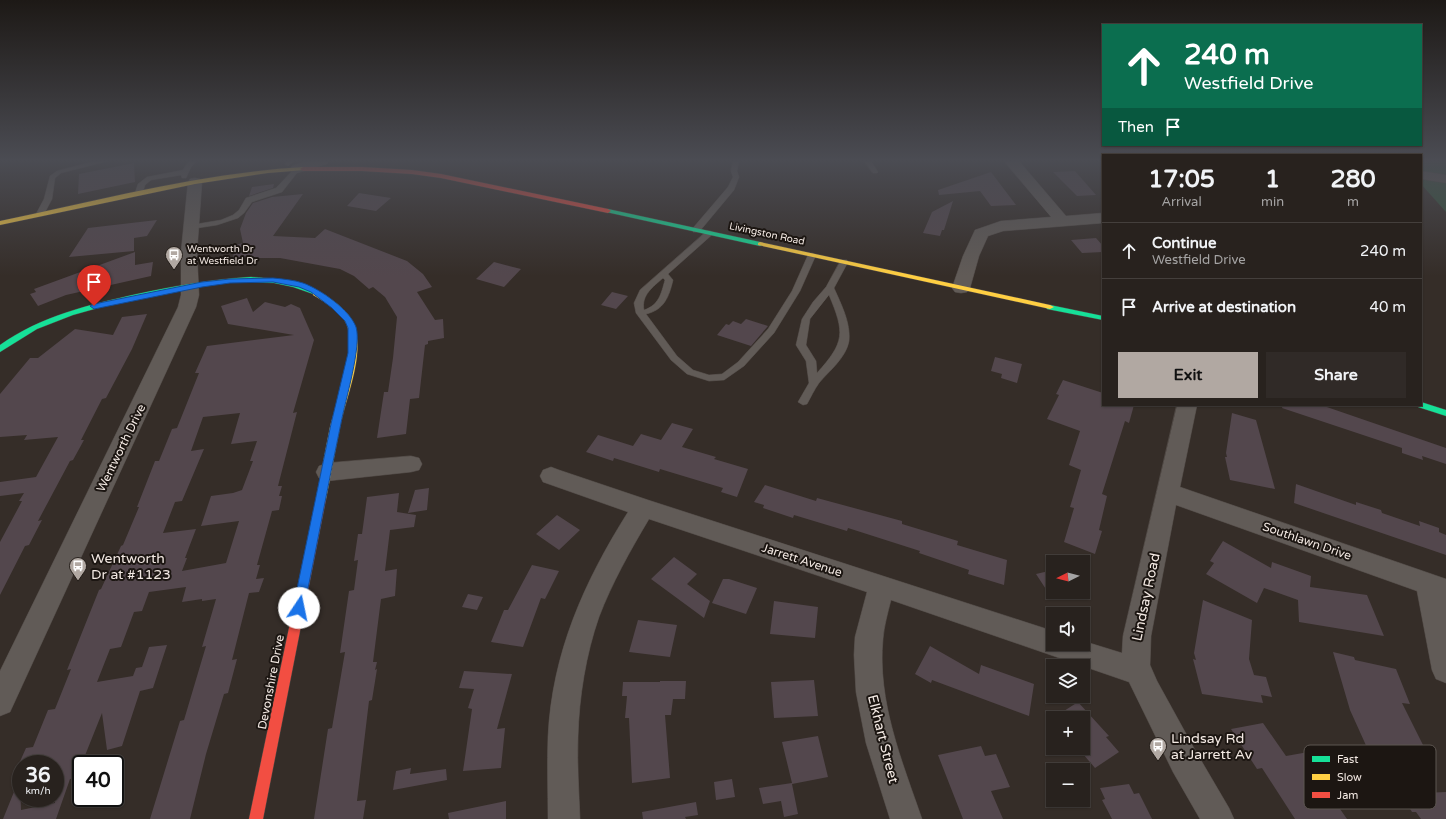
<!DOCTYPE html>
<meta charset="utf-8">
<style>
body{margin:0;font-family:"Varela Round",sans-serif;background:#302a27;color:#f1f3f6;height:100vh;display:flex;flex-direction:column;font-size:15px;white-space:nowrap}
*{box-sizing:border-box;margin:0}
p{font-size:13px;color:#a5a4a4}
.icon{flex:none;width:22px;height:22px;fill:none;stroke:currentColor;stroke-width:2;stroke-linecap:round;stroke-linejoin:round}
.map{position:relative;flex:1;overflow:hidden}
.details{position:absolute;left:1102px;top:154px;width:320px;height:252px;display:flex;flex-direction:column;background:#28221e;border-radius:0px;box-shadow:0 1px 3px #0004,0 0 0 1px #443f3c}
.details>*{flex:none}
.top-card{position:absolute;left:1102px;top:24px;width:320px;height:122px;border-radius:0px;box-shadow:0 1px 3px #0004,0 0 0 1px #443f3c;background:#0b6e4f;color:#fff;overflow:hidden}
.needle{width:26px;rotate:264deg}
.controls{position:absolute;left:1046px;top:555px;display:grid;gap:8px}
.controls a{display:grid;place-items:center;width:44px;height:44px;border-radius:0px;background:#28221e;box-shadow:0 1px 3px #0004,0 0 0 1px #443f3c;font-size:20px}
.speed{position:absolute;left:12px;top:755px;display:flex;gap:8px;font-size:20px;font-weight:700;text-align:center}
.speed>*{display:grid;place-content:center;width:52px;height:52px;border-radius:50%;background:#28221e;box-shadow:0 1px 3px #0004,0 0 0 1px #443f3c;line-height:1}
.speed small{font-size:10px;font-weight:400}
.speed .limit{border:2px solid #111;border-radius:6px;background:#fff;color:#111}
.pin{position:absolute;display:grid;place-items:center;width:34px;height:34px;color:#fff;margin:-41px -17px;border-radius:50% 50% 50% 0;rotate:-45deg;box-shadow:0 0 4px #0007}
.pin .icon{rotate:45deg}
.me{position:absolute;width:44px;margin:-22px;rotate:11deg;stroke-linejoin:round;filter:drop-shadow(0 0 3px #0008)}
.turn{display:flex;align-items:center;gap:14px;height:84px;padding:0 16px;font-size:18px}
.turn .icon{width:52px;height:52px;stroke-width:2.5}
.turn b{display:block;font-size:28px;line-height:34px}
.then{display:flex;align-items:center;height:38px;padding:0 16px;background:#0003;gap:8px;font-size:15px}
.eta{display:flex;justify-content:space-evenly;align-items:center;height:68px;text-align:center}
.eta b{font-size:24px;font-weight:800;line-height:28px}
.button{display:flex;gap:8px;margin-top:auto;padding:8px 16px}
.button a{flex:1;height:46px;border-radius:0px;background:#b1a8a2;color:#111;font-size:16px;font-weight:800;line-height:46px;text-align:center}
.button a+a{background:#302a27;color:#f1f3f6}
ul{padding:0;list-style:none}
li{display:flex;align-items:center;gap:12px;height:56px;padding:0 16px;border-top:1px solid #443f3c}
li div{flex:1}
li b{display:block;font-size:15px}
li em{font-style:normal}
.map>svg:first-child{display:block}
.green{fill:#32553b}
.building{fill:#53474d;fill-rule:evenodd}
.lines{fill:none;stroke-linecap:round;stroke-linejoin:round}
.lane-casing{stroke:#4f4844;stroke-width:1}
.street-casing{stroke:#4f4844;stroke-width:1}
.fast-casing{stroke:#4f4844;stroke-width:1}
.slow-casing{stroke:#4f4844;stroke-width:1}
.jam-casing{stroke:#4f4844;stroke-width:1}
.lane{fill:#615b57;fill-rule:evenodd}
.street{fill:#615b57;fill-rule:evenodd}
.fast{fill:#16e098;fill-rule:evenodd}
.slow{fill:#ffcf43;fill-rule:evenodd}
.jam{fill:#f24e42;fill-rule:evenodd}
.route{fill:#1a73e8;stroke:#114b97}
.labels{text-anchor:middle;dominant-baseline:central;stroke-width:4;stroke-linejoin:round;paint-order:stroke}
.far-street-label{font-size:10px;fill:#f4eae4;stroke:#1c1612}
.far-poi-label{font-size:10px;fill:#f4eae4;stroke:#1c1612;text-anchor:start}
.street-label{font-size:12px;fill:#f4eae4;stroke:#1c1612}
.near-poi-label{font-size:14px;fill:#f4eae4;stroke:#1c1612;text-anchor:start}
.near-street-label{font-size:14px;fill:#f4eae4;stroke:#1c1612}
.key{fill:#1c1612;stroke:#5d5651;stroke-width:1}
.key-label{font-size:11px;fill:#f4eae4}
</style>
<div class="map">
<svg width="1446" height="819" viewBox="0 0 1446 819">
<rect width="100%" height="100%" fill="#352d28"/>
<path class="green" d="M1421,161H1446V212L1421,184Z"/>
<path class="building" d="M134,163L135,182L78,194L79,174Z
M1075,171L1096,195L1077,196L1053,172Z
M991,172L1016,205L991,206L980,191L939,195L938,190Z
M274,184L273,188L249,196L252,187Z
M359,193L391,198L376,211L347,206Z
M303,194L273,236L315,238L325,229L407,261L423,274L432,287L417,292L435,320L443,319L444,338L428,341V344L425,345L419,398L410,399L406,434L377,438L384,392H388L393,358L397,317L385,297L373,287L369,289L354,276L340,269L280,258H233L235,245L243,243L240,229L246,213L253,203L272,197Z
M953,201L944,230H942L940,236L923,233L932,212Z
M157,220L147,236L134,238V251L69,257L88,228Z
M1096,238L1103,246V252L1082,253L1071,240Z
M135,252V265L153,262L151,276L66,295L38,306L30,294L36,292L34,289Z
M494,262L521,269L504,287L476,279Z
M612,292L628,296L616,309L601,305Z
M247,298L253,312L265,302L285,307L291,304L300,308L314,340L293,413L297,412L278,486H282L279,496H282L279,510L272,511L257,565H260L256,579L264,578L259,592L249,593L232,660L237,659L228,693L224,694L206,754L190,819H150L180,721L184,720L206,646L202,647L216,599L202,601V599L182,602L186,587L149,592L142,611L134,612L121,647L110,649L97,682L133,676L136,668L142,667L149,647L167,645L153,688L140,691L122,746L107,750L102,713L76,778L70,779L56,819H3L20,777L21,810L55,803V764H21L18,766L26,748L33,747L48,710L55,709L71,669L67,670L99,590L101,589L121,546L123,545L139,507H137L155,461H159L172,429L177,428L199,373H195L207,346L294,335L228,324L221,306ZM240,413L231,444L257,441L250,461H253L242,490L233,493L211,496L201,526L239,521L226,563L182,571L187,558H185L196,529L163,533L175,502L182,501L204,449L191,451L203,417Z
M147,314L132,349L106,398L102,399L81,440H84L73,460L70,461L38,521L42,520L29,545L25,546L0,595V542L22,501H19L24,493L0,496V482L36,477L58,437L24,440L27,435L0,437V394L30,358H38L75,329L113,335L122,317Z
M746,319L768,326L751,346L717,335L726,324L729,325L733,321L741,324Z
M995,357L1022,364L1017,383L1001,378L1002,374L991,371Z
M1063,380L1103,393V405H1134L1129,423L1125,421L1102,494L1107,496L1099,530L1102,531L1095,554L1064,542L1074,508L1070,507L1081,470L1069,465L1080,431L1047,419L1059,395L1056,394Z
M1283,405H1321L1446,448V464L1422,456L1423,460L1402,453V448L1282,408Z
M1232,413L1256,420L1275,489L1230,480L1225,457H1227L1226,453Z
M672,423L693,429L682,447L716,457L714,459L748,469L737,497L721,492L723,488L660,469L659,472L614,458L613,461L586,452L598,435L633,446L641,434L661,440Z
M1296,484L1356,505V502L1381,510L1382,513L1420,526L1419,521L1439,528V532L1446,535V555L1294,503Z
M765,485L816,501L817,498L902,521V524L958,541L957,545L1007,560L1004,585L968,574L969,570L919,553L920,551L848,528L847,531L794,515L793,518L763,508L764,505L754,502Z
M429,488L427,510L408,513L415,490Z
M399,493L397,512L416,515L414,527L390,530L385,571L397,569L395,596L381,599L373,662H377L375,670L377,669L372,700L369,701L357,801L366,800L363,819H314L328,729L332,728L345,652L340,653L349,591L354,590L358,560L354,561L358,534H362L367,497Z
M557,515L580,530L559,550L536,534Z
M1223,541L1271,568L1272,562L1311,576L1310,587L1367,595L1384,636L1299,622L1298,600L1264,588L1257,603L1206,574L1214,563L1210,561Z
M674,557L697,574L687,584L710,601L704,618L651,579Z
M532,565L559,571L545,599L541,598L523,647L491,642L504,610H508Z
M1053,570V600L1036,574Z
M723,579H729L757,588L746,614L712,603Z
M468,594L483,597L477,610L462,607Z
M1203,600L1252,620L1249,659L1254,675L1266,677L1272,697L1261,695L1263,703L1202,694L1193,659L1196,660L1194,653Z
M774,601L818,607L815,638L770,634Z
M638,620L677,625L670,657L629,652Z
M930,646L979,674L981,665L1034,684L1029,716L932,680L931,683L915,674Z
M1333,652L1354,657L1355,660L1396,669L1410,704L1402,703L1431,761L1369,752L1350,710Z
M464,671L512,674L497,729L505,728L501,768L463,771L472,709L468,708L474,689L459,688Z
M814,680L818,716L774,718L771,682Z
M660,681H686L685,699H673L671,715H665L670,778L632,783L629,718H625L627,696H622L623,682H660Z
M1078,702L1109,736L1106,737L1119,752L1095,768L1083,754V718H1053Z
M1263,723L1286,756L1314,751L1323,763L1310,766L1347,819H1295L1262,768L1257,769L1231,729Z
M818,736L828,777L792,784L798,814L784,817L781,801L763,804L759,788L792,783L782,742Z
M981,746L985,756L996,754L1010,787L991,791L1003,819H963L938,755Z
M411,768L410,774L446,769L447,780L393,790L396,771Z
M732,779L735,797L716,800L714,782Z
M1129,784L1134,794L1139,793L1152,819H1112L1102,800L1105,799L1100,788Z
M1446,792V819H1421L1416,812H1412L1401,794Z
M506,801V819H449L448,813Z
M696,802L698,815L685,817L686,819H643L642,812Z"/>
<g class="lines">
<defs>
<path id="lane" d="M95,161H108L61,173L55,178L52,199L43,216H37L36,214L44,199L50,176L57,171Z
M189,161H197L191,167L186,178H182L181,175L151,180L145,185L142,195H139L135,193L138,184L147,177L183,170L186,165Z
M287,161H294L288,166L285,164Z
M733,161H739L737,171L739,177L734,190L699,232H693V228L728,187L733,177L731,171Z
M864,161H871L878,172L877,173H873Z
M297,167L300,169L282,192L252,202L244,213L238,218L217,225L191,229L187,227L191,225L221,220L233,215L239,210L246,198L276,188L295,168Z
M707,231H710L714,233L668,274L673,280C669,297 664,310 646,314L677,356L693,370L709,375L722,374L738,362L768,329L792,291L808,255L812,253L816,255L800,291L774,333L744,366L724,380L709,381L687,374L671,360L636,313L634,303L640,290ZM663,278L665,280C661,294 659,305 644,310C641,295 653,287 663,278Z
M841,260H847L848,262L834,288C841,304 851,323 849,341C846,358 829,371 819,383C814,390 811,397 807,404L803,405L798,402L809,383L806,361L796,345L802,319L813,302L826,287ZM829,295C845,333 845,342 817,373L816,361L806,345L810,319Z"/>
<path id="street" d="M306,161H329L327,164L297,173L292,172L290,169L292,166Z
M1004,161H1019L1066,216L1103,213V223L1003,231L988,236L979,256L970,288L967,292L961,293L955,292L952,288L963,256L975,230L1001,221L1051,217Z
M1421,171L1446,175V183L1421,179Z
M195,178L200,179L202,182L197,252L199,295L196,307L10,712L0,716V671L178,307L181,295V252L188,182L190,179Z
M1177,405H1197L1180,487L1446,579V683L1436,679L1432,670L1417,591L1176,505L1151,636L1150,665L1157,681L1195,750L1229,808L1234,819H1200L1173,772L1129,682L891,600C888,612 884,626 883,639C877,701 902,761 922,819H890L866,743L856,692L854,655L855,637L867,592L649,519C630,551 612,583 599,617C586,654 579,697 578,737C577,764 579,792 580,819H548C548,792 547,764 548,737C552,653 584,582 628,512L543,482L540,476L543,470L551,467L559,470L648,500L1053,631V644H1083V641L1122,653L1123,636Z
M411,456L419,458L422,464L419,470L411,472L327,481L319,478L316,472L319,466L327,463Z"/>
<path id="fast" d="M608,209L760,242L764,244L760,246L606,212L605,211Z
M251,277C269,278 306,281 320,293L316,295L293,287L274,283L251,282H229L184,289L105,306L73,315L37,329L0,352V345C41,316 88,305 137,294C175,286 212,279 251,277Z
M1047,305H1050L1103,316V320L1047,309L1046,307Z
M1421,402L1446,410V416L1418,407L1417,405H1421Z"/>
<path id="slow" d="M303,167L306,169L305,170L268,173L195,184L0,225V221C100,200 201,173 303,167Z
M760,242L1050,305L1054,307L1050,309L758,245V243Z
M313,291C320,290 327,296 332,300C342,307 352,316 355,328C364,357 346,397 340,427C335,451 331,475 326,499L325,502L321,503L317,502L316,499C321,475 325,451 330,427C337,400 356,352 347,325C341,311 325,302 313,295Z"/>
<path id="jam" d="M362,167L412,170L441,174L608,209L611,211L608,213L441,178L412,174L362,171H303L300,169L303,167Z
M321,495L325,496L326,499L263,819H249L316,499L317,496Z"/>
</defs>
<use href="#lane" class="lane-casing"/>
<use href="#street" class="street-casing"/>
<use href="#fast" class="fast-casing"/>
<use href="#slow" class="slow-casing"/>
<use href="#jam" class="jam-casing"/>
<use href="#lane" class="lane"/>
<use href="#street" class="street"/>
<use href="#fast" class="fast"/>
<use href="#slow" class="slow"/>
<use href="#jam" class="jam"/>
</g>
<linearGradient id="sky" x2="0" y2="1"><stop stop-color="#1d1916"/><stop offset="0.58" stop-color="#4b4c53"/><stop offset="1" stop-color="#4b4c53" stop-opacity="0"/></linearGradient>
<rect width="1446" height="276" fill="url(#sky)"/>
<path class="route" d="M273,278C283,279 294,280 303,283C320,289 350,310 356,327C362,346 345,401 341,423C328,484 317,546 304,608L303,611L299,613L295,611L293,608L331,424L348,353V328L345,321L332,308L311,292L299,287L273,282L230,283L202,287L94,309L90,306L94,304L202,282L230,279Z"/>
<defs>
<symbol id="bus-pin" viewBox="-11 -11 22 30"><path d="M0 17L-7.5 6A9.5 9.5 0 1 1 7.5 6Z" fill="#b1a8a2" stroke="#1c1612"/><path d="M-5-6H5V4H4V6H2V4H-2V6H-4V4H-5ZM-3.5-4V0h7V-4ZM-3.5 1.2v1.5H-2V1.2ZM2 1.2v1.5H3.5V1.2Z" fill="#fff"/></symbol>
</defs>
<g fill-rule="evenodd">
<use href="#bus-pin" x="164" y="245" width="20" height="27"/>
<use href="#bus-pin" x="68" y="556" width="20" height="27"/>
<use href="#bus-pin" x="1148" y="736" width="20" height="27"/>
</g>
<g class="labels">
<g class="far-street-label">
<text transform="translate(767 234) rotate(12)">Livingston Road</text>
</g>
<g class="far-poi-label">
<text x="187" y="249">Wentworth Dr<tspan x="187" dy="12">at Westfield Dr</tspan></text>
</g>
<g class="street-label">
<text transform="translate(121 448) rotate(-64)">Wentworth Drive</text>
<text transform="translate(1307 541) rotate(19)">Southlawn Drive</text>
<text transform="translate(802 560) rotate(18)">Jarrett Avenue</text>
<text transform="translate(271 682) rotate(-79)">Devonshire Drive</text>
</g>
<g class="near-poi-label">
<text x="91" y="558">Wentworth<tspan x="91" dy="16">Dr at #1123</tspan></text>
<text x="1171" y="738">Lindsay Rd<tspan x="1171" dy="16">at Jarrett Av</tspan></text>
</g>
<g class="near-street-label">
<text transform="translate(1146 597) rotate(-78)">Lindsay Road</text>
<text transform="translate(883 739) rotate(76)">Elkhart Street</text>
</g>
</g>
<rect x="1304" y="745" width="132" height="64" rx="6" class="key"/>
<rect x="1312" y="756" width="18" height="6" fill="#16e098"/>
<rect x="1312" y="774" width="18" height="6" fill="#ffcf43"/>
<rect x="1312" y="792" width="18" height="6" fill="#f24e42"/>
<g class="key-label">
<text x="1337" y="763">Fast</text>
<text x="1337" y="781">Slow</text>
<text x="1337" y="799">Jam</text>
</g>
</svg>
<div class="controls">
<a><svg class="needle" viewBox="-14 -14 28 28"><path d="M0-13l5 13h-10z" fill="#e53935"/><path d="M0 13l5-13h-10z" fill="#a5a4a4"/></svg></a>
<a><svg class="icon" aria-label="sound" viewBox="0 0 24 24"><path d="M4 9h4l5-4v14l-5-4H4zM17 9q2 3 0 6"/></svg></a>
<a><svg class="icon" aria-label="layers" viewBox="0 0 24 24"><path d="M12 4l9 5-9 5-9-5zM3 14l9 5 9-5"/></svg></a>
<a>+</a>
<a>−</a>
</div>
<div class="speed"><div>36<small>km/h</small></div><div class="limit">40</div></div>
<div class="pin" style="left:94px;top:306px;background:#d93025"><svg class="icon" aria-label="arrive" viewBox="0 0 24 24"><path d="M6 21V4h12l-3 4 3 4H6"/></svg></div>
<svg class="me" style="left:299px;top:608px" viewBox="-20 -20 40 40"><circle r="19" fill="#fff"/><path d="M0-13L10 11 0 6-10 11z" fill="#1a73e8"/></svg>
<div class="top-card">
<div class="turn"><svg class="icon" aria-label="ahead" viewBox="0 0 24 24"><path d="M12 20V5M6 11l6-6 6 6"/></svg><div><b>240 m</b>Westfield Drive</div></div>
<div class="then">Then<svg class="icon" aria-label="arrive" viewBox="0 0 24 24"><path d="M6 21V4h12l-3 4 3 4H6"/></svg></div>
</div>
<section class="details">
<div class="eta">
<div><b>17:05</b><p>Arrival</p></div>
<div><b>1</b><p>min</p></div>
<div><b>280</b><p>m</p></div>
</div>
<ul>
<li><svg class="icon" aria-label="ahead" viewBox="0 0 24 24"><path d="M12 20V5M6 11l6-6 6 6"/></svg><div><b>Continue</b><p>Westfield Drive</p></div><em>240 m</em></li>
<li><svg class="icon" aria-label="arrive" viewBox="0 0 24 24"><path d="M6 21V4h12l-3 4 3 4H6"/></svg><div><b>Arrive at destination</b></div><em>40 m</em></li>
</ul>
<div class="button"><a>Exit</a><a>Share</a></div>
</section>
</div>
